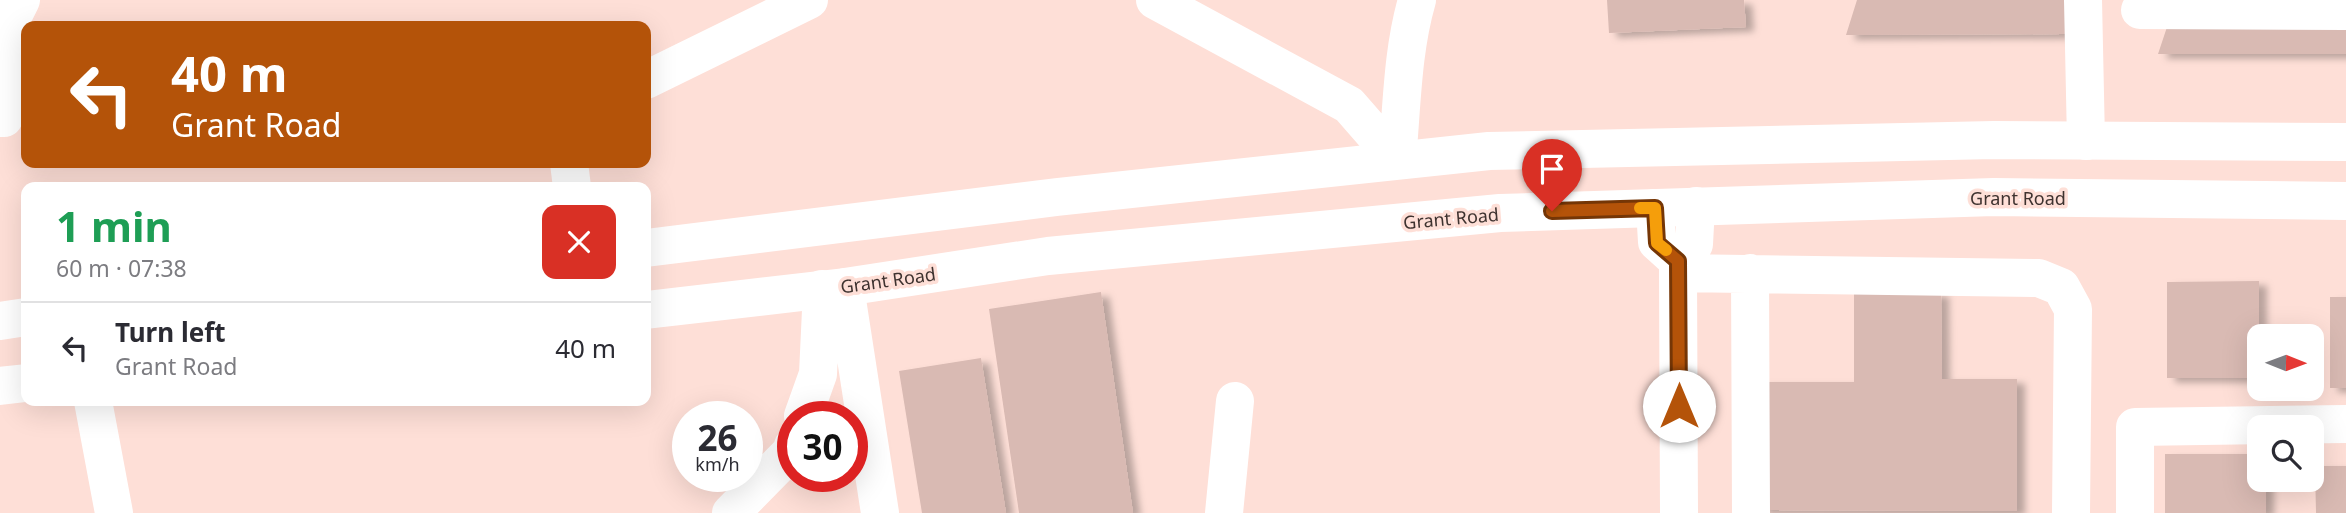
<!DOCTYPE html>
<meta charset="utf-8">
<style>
body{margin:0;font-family:"Noto Sans",sans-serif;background:#f7f7f7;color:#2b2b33;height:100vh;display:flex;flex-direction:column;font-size:26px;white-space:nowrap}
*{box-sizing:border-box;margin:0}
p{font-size:23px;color:#7c7c81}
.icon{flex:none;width:38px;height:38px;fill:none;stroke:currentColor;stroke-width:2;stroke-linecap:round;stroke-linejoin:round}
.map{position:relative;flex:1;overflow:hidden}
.side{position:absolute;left:21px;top:182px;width:630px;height:224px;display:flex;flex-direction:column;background:#fff;border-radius:14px;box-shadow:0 7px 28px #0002}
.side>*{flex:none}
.banner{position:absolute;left:21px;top:21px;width:630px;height:147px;border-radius:14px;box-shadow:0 7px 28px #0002;background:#b45309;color:#fff;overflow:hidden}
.needle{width:46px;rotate:91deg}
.tools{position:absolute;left:2247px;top:324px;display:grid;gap:14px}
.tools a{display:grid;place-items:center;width:77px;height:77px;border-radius:14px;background:#fff;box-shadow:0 7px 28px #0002;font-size:35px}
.speed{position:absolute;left:672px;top:401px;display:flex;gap:14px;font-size:35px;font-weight:700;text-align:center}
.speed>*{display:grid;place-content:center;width:91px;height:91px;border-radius:50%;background:#fff;box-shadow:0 7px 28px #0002;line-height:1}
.speed small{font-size:18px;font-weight:400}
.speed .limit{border:10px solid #d22;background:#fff;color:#111}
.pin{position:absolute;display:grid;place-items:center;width:60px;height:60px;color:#fff;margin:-72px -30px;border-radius:50% 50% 50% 0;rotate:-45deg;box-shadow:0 0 7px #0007}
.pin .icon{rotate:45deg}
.me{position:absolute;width:77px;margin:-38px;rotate:0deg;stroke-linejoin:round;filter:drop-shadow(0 0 5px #0008)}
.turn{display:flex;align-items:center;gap:24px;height:147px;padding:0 35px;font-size:32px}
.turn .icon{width:91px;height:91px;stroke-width:2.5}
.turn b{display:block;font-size:49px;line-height:60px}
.round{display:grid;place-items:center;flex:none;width:74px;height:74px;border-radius:14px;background:#f7f7f7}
.overview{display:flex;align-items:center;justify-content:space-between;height:119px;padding:0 35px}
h1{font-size:42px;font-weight:700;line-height:52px;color:#1e9e55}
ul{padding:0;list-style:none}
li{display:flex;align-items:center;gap:21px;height:91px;padding:0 35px;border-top:2px solid #e1e1e2}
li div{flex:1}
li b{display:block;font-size:26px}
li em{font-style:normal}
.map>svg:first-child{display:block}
.building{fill:#d9bab3;filter:url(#shadow)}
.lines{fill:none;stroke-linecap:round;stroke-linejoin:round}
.minor{stroke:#fff;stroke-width:38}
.major{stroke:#fff;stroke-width:38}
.route-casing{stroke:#753606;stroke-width:18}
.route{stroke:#b45309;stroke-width:12}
.slow{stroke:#f59e0b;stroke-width:12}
.labels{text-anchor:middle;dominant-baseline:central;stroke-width:7;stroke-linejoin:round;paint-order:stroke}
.street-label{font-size:18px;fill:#3e322f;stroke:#fedfd7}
</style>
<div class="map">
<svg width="2346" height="513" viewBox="0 0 2346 513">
<defs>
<filter id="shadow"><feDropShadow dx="8" dy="4.5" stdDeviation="3.5" flood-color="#0004"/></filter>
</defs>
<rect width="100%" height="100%" fill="#fedfd7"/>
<path class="building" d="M1607,0H1744L1746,27L1609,33Z
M1857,0H2065V34L1846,35Z
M2169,21L2346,23V54H2158Z
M2259,281V378H2167V282Z
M1101,292L1133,513H1019L989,309Z
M1854,292H1941L1942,379H2017V511L1759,510V382H1854Z
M2330,297H2346V388H2330Z
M981,358L1006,513H922L899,371Z
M2165,454H2259V480H2266V513H2165Z
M2315,466H2346V513H2316Z"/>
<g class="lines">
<path class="minor" d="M1155,0L1349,105L1397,160
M2083,0L2086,141
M2140,10L2346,11
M646,80L809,0
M0,118H4L11,20L21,0
M1397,160C1402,107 1402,52 1417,0
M569,163L572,187
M1696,206L1694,244L1678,261V273L2039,278L2061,287L2073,309L2071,513
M1655,208L1657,242L1678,261
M1678,273L1679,513
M1750,273L1751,513
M845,287L880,513
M93,401L114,513
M803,416L818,374L822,289
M731,513L791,452L793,446
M1224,513L1235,401
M2135,513V427L2346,424"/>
<path class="major" d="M646,248L1057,197L1489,151L1994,140L2346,142
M646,310L845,287L1048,256L1500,213L1994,197L2346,201
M0,321L26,317
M0,386L26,383"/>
</g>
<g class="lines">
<defs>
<path id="route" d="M1552,211L1655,208L1657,243L1678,261L1679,406"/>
</defs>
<use href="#route" class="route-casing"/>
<use href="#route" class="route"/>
<path class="slow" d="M1640,208H1655L1657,243L1666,250"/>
</g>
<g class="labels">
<g class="street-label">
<text x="2018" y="198">Grant Road</text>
<text transform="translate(1451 218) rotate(-5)">Grant Road</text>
<text transform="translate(888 280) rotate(-8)">Grant Road</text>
</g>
</g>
</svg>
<div class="tools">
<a><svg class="needle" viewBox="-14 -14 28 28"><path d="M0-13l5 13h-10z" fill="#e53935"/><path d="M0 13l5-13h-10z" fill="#7c7c81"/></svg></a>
<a><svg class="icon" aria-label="search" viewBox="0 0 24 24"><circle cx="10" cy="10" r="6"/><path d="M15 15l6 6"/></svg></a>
</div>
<div class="speed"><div>26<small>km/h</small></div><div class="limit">30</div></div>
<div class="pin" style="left:1552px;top:211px;background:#d93025"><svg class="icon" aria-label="arrive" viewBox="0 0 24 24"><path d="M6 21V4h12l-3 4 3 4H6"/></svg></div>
<svg class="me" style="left:1679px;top:406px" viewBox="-20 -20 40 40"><circle r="19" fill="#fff"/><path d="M0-13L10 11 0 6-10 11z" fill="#b45309"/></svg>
<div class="banner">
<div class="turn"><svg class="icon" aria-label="left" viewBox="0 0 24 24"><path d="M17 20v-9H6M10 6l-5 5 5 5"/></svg><div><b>40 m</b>Grant Road</div></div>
</div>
<section class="side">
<div class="overview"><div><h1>1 min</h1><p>60 m · 07:38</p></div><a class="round" style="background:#d93025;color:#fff"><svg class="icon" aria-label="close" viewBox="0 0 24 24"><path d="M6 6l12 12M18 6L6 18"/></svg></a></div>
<ul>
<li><svg class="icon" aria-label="left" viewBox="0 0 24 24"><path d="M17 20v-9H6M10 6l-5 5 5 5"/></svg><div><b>Turn left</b><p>Grant Road</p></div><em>40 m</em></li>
</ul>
</section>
</div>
